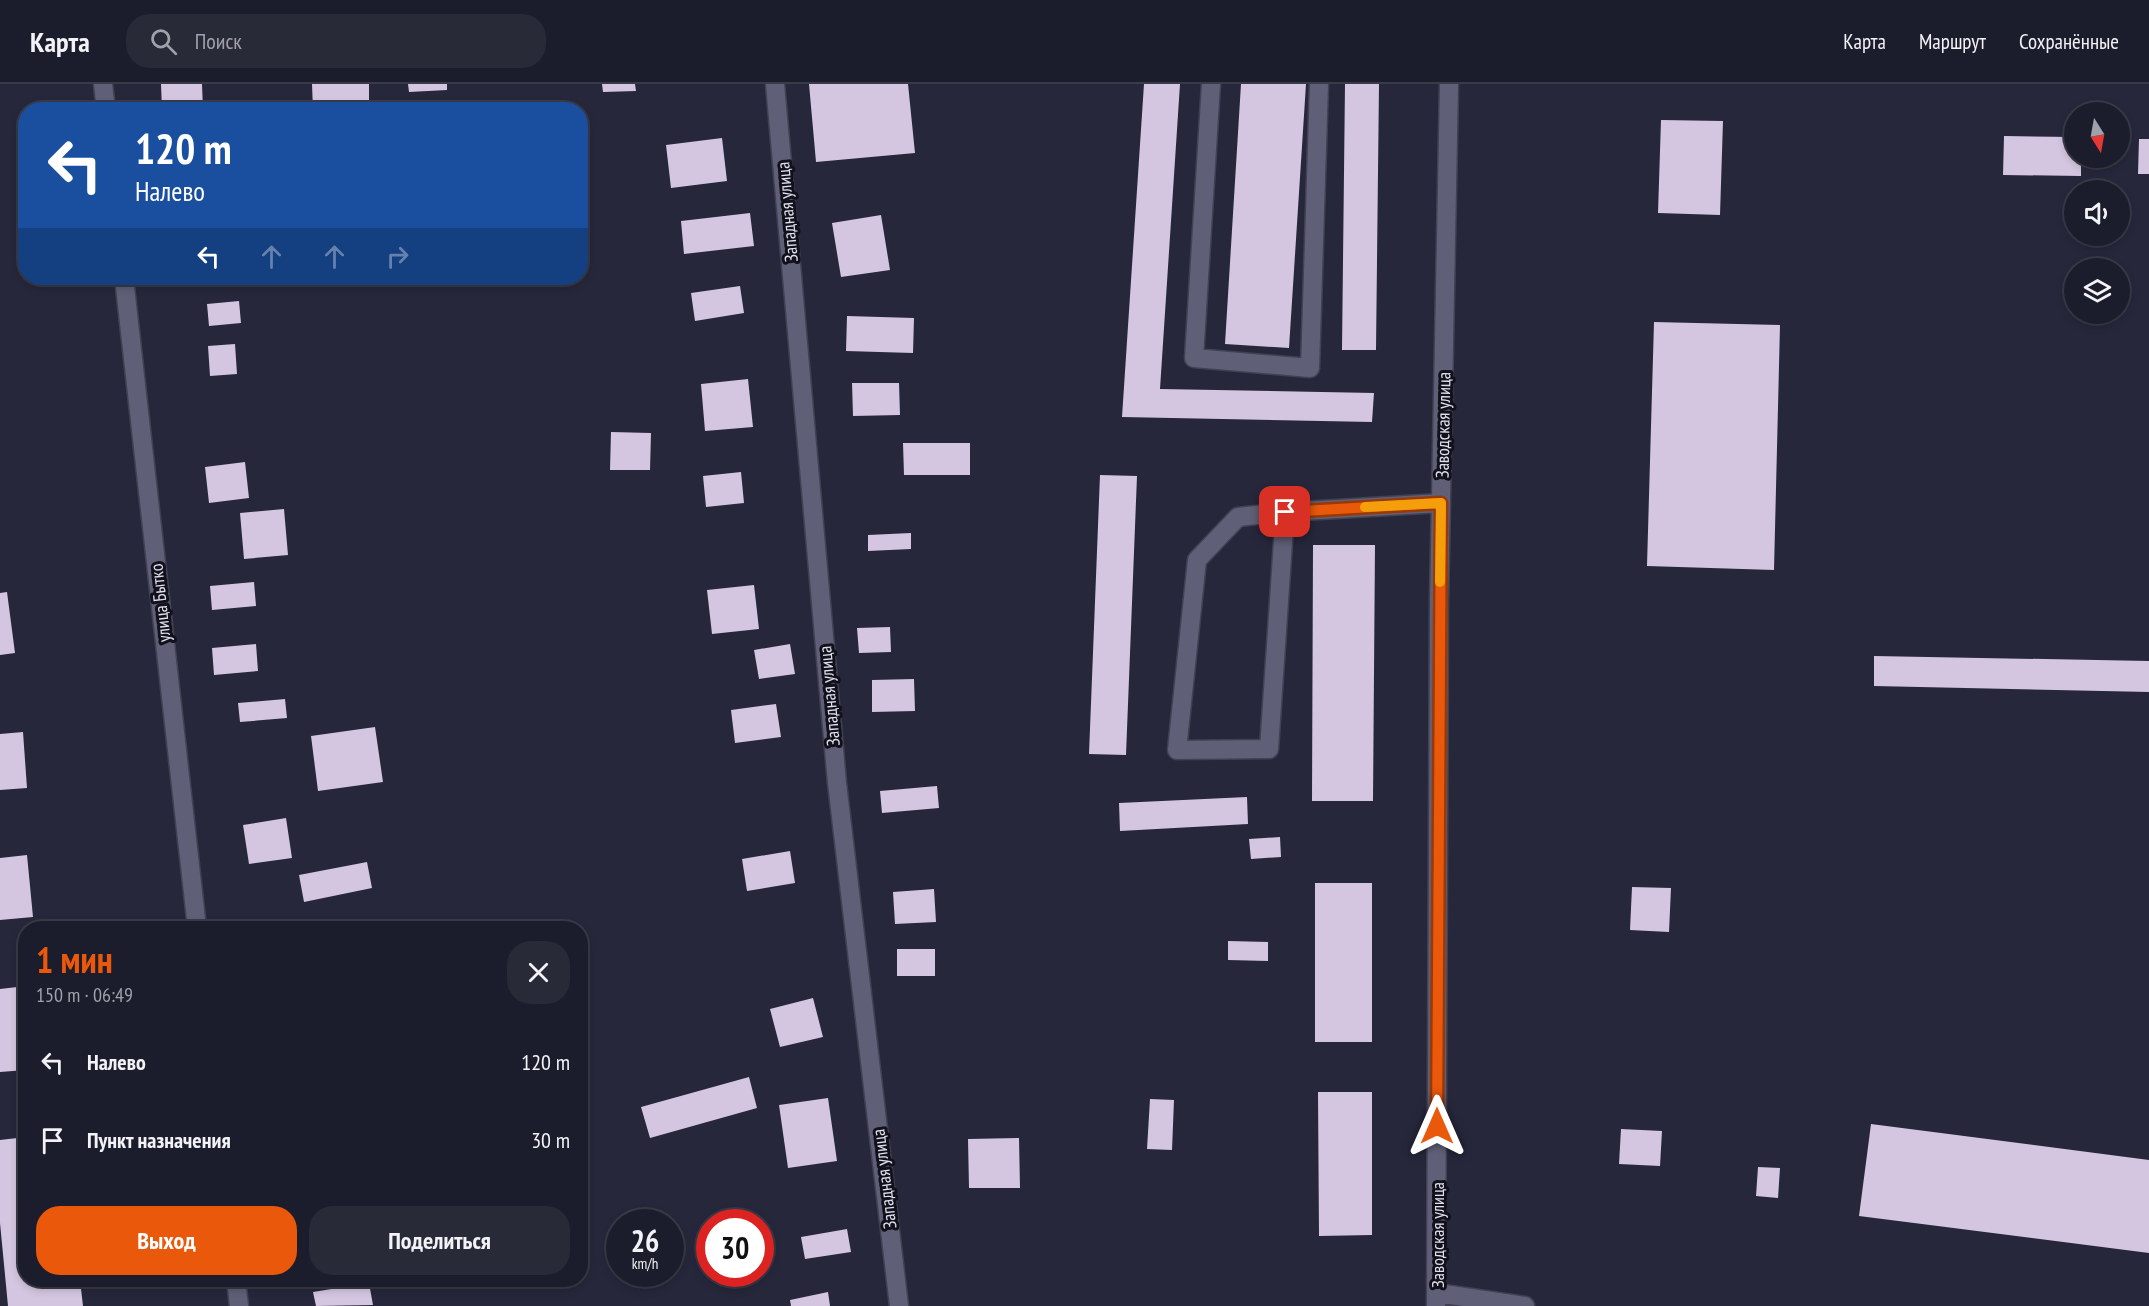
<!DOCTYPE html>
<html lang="ru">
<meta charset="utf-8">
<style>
body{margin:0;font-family:"PT Sans Narrow",sans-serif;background:#292a38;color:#f1f3f6;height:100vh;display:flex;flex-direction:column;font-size:22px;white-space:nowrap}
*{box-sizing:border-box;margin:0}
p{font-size:20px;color:#a0a2a9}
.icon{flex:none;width:33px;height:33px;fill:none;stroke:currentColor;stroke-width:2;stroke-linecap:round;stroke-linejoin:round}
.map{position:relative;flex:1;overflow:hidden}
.side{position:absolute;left:18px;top:837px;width:570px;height:366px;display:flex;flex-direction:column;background:#1c1d2c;border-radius:24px;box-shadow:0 3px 9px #0003,0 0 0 2px #3a3b48}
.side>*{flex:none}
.hud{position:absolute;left:18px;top:18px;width:570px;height:183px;border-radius:24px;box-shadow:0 3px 9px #0003,0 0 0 2px #3a3b48;background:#1a4fa0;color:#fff;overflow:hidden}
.needle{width:39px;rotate:169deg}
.tools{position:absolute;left:2064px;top:18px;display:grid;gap:12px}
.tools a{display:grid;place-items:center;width:66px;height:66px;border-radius:50%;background:#1c1d2c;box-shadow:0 3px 9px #0003,0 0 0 2px #3a3b48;font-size:30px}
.speed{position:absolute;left:606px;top:1125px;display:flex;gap:12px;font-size:30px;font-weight:700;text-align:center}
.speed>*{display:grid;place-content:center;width:78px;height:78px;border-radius:50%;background:#1c1d2c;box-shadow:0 3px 9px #0003,0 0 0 2px #3a3b48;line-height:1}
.speed small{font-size:15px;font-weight:400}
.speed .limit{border:9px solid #d22;background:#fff;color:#111}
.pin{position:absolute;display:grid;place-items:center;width:51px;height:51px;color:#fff;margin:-26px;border-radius:12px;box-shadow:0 3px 9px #0006}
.me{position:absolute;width:66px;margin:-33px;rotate:0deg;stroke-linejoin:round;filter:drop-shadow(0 0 4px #0008)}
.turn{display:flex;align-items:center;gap:21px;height:126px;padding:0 18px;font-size:27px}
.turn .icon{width:78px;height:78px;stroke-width:2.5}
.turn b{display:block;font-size:42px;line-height:51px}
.lanes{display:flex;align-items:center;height:57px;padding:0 18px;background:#0003;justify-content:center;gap:30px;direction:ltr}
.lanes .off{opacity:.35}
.round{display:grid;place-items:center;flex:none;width:63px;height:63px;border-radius:24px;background:#292a38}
.summary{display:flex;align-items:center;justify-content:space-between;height:102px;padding:0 18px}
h1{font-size:36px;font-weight:700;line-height:45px;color:#ea580c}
.button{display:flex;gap:12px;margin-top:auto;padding:12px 18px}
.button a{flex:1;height:69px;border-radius:24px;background:#ea580c;color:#fff;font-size:24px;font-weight:700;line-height:69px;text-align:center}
.button a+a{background:#292a38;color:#f1f3f6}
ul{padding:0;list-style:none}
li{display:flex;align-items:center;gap:18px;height:78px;padding:0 18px}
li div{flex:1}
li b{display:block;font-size:22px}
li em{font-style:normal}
header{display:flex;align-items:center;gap:36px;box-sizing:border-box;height:84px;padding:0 30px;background:#1c1d2c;border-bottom:2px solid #3a3b48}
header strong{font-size:28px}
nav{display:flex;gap:33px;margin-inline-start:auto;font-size:21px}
.search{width:420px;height:54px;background:#292a38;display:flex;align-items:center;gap:15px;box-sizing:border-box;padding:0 21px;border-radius:24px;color:#a0a2a9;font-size:22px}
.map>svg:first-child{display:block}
.building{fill:#d4c6e0}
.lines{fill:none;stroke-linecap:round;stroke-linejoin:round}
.minor-casing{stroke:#414153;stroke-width:21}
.minor{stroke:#5f6077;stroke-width:18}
.route-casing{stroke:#983908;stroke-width:15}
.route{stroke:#ea580c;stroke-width:10}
.slow{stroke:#f59e0b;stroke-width:10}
.labels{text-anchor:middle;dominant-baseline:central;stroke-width:6;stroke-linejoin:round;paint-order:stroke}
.street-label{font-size:18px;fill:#dfe0ee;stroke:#10111a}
</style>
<header>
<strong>Карта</strong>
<div class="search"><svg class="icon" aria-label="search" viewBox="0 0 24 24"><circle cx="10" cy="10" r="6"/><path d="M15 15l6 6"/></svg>Поиск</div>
<nav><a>Карта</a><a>Маршрут</a><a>Сохранённые</a></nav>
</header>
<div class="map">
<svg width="2149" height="1222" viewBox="0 0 2149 1222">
<rect width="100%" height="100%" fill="#26273b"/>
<path class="building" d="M161,0H202L203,26H162Z
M312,0H369V26H313Z
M408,0H447V6L409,8Z
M602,0H635L636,7L603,8Z
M809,0H908L915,69L816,78Z
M1144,0H1180L1160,305L1374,309L1372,338L1122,333Z
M1241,0H1306L1289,264L1225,260Z
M1345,0H1379L1376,266H1342Z
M1661,36L1723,37L1720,131L1658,129Z
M2004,52L2074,53V74H2081V92L2003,91Z
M722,54L727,97L671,104L666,61Z
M2139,55H2149V90H2138Z
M750,129L754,162L684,170L681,137Z
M881,131L890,186L841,193L832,139Z
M740,202L744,229L695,237L691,209Z
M239,217L241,239L209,242L207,220Z
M847,232L914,234L913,269L846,267Z
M1654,238L1780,241L1774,486L1647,482Z
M235,260L237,290L210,292L208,262Z
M748,295L753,343L705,347L701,300Z
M852,299H899L900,331L853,332Z
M611,348L651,349L650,386H610Z
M903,359H970V391H904Z
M245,378L249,414L209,419L205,383Z
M741,388L744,419L706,423L703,392Z
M1100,391L1137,392L1126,671L1089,670Z
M284,425L288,471L244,475L240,429Z
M911,449V465L868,467V451Z
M1313,461H1375L1373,717H1312Z
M254,498L256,522L212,526L210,502Z
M754,501L759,545L712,550L707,506Z
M7,508L15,569L0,571V509Z
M890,543L891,568L859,569L857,544Z
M256,560L258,587L214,591L212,564Z
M790,560L795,590L759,595L754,566Z
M1874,572L2149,577V608L1874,602Z
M914,595L915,627L872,628V596Z
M285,615L287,634L240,638L238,619Z
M776,620L781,653L735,659L731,626Z
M375,643L383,698L318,707L311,652Z
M23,648L27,704L0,706V650Z
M937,702L939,724L882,729L880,707Z
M1247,713L1248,740L1120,747L1119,719Z
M286,734L292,774L249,780L243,741Z
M1280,753L1281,773L1251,775L1249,755Z
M790,767L795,799L747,807L742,775Z
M27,771L33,833L0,836V774Z
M367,778L372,804L304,818L299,791Z
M1315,799H1372V958H1315Z
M1632,803L1671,804L1669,848L1630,846Z
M934,805L936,838L895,840L893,808Z
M1228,857L1268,858V877L1228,876Z
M897,865H935V892H897Z
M26,902V986L0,988V905Z
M813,914L823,953L780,963L770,925Z
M749,993L757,1024L650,1054L641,1023Z
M1318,1008H1372V1151L1319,1152Z
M828,1014L837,1077L788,1084L779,1021Z
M1150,1015L1174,1016L1172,1066L1147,1065Z
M1871,1040L2149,1076V1169L1859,1132Z
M1621,1045L1662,1047L1660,1082L1619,1080Z
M26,1053V1196H80L83,1222H8L0,1139V1056Z
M1019,1054L1020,1104H969L968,1055Z
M1758,1083L1780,1084L1778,1114L1756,1112Z
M847,1145L851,1168L805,1175L801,1153Z
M369,1199L373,1221L316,1222L313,1208Z
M828,1208L830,1222H791L790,1216Z"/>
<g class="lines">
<defs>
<path id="minor" d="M103,0L106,26
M775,0L837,699L899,1222
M1211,0L1194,274L1310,284L1319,0
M124,194L197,844
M1285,428L1269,665L1177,666L1197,476L1238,433L1285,428L1441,419
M236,1196L239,1222
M1437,1209L1525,1222
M1436,1222L1439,518L1449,0"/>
</defs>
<use href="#minor" class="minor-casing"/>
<use href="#minor" class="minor"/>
</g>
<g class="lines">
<defs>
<path id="route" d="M1285,428L1441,419L1437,1042"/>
</defs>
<use href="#route" class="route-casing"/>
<use href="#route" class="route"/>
<path class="slow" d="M1365,423L1441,419L1440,498"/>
</g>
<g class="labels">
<g class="street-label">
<text transform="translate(787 128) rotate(-95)">Западная улица</text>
<text transform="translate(1443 341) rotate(-89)">Заводская улица</text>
<text transform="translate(160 519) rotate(-96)">улица Бытко</text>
<text transform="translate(829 612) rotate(-95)">Западная улица</text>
<text transform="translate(884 1095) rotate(-97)">Западная улица</text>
<text transform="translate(1437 1151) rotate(-90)">Заводская улица</text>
</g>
</g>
</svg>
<div class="tools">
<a><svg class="needle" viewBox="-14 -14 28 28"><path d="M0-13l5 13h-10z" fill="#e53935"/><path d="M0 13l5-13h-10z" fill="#a0a2a9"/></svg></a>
<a><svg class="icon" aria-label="sound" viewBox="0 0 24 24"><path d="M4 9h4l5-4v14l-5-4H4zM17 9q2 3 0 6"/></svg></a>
<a><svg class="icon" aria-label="layers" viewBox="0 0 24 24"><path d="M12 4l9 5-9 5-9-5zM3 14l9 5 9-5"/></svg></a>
</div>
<div class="speed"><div>26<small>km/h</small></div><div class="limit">30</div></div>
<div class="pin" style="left:1285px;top:428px;background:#d93025"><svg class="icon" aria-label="arrive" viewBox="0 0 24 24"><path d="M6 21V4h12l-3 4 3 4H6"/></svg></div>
<svg class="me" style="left:1437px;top:1042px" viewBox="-20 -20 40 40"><path d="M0-17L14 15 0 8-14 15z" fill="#ea580c" stroke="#fff" stroke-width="4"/></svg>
<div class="hud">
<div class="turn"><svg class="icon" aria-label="left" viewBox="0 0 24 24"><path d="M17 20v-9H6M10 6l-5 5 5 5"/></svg><div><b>120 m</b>Налево</div></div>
<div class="lanes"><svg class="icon" aria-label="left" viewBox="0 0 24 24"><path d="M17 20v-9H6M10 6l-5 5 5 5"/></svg><svg class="icon off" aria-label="ahead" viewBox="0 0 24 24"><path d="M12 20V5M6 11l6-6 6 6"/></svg><svg class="icon off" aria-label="ahead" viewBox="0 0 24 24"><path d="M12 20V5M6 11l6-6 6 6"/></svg><svg class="icon off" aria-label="right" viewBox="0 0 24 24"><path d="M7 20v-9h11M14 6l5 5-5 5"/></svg></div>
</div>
<section class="side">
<div class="summary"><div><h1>1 мин</h1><p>150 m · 06:49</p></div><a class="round"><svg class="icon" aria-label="close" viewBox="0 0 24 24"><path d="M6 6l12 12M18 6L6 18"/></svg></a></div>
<ul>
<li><svg class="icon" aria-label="left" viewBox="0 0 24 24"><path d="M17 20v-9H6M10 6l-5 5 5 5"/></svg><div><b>Налево</b></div><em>120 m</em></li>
<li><svg class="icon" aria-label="arrive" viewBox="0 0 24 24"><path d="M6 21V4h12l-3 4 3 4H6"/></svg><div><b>Пункт назначения</b></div><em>30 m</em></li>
</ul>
<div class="button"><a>Выход</a><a>Поделиться</a></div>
</section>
</div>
